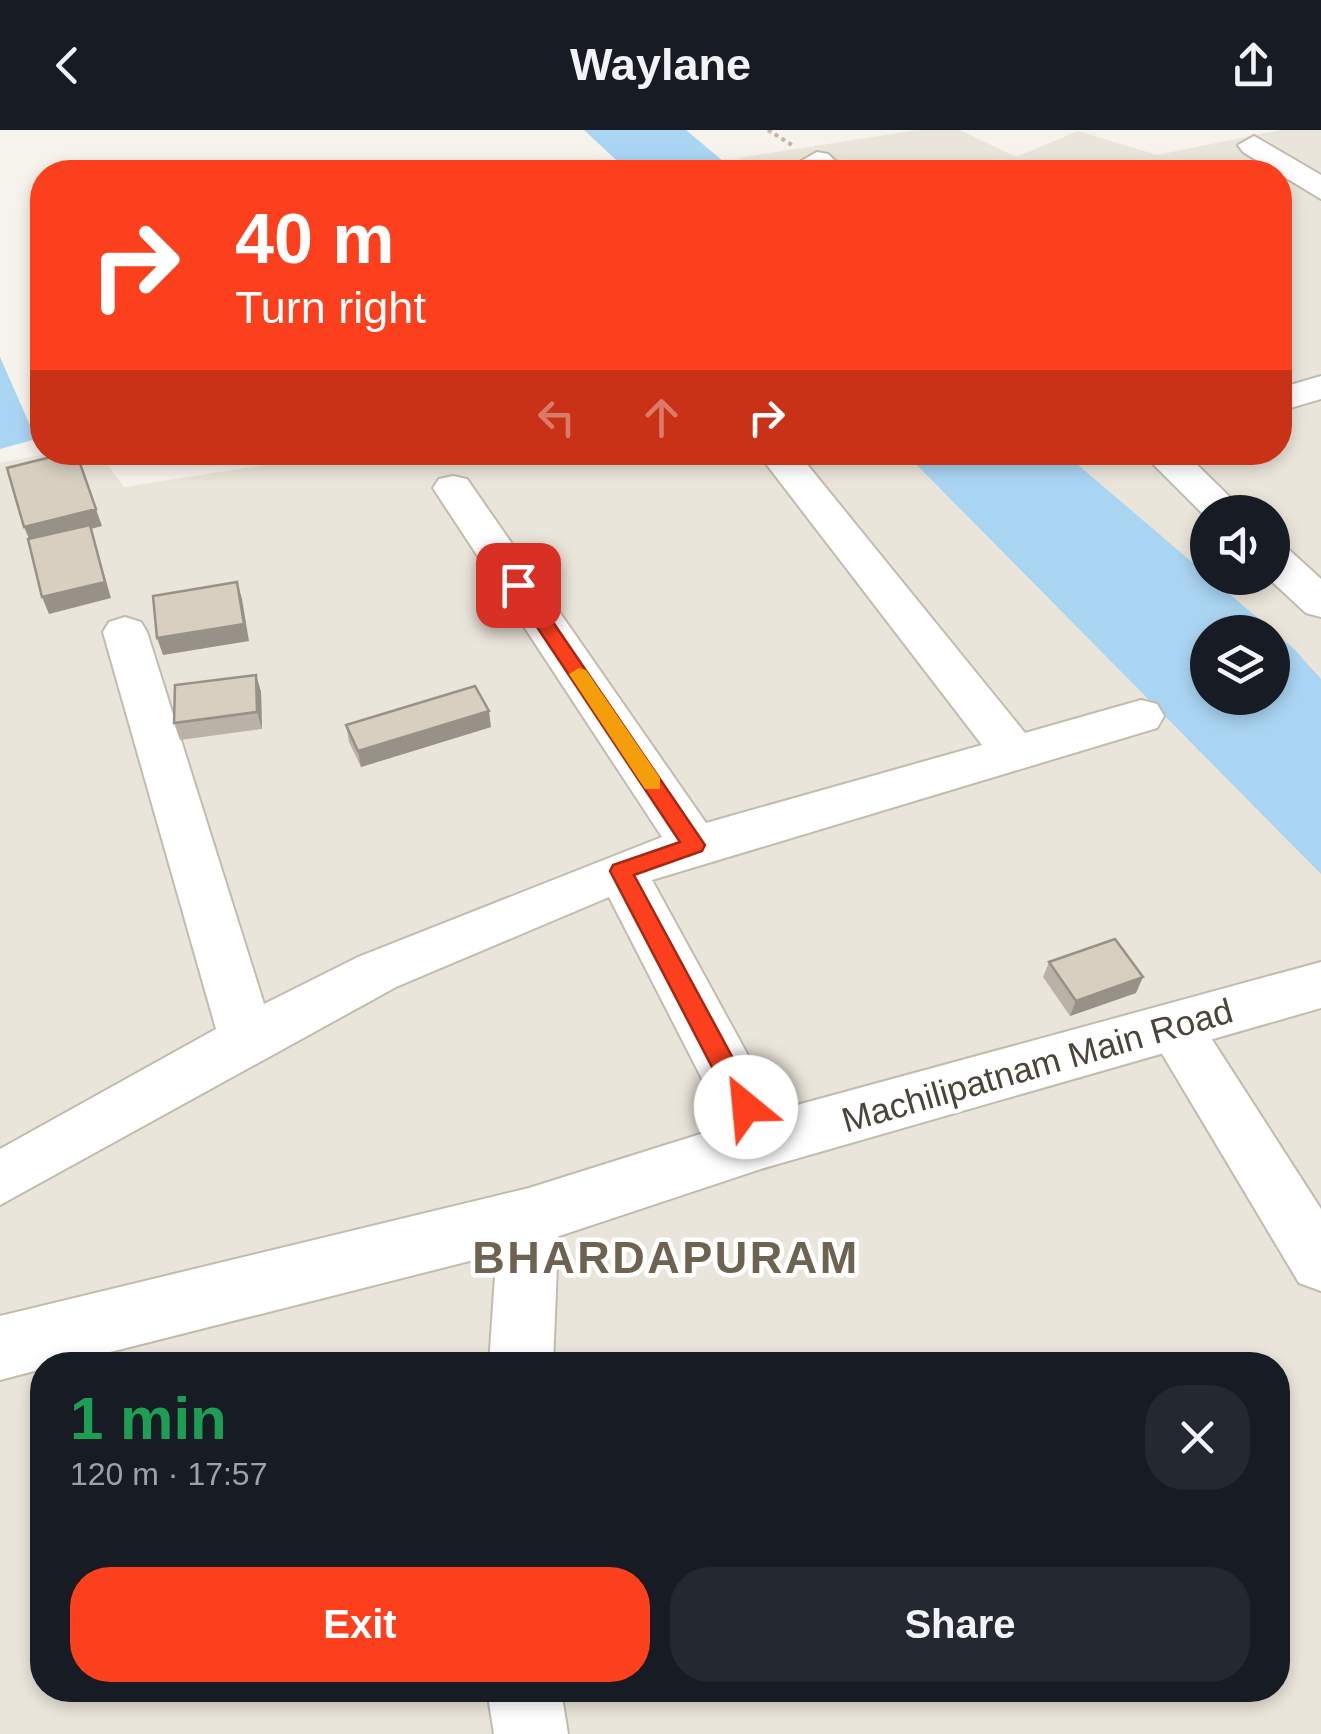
<!DOCTYPE html>
<meta charset="utf-8">
<style>
body{margin:0;font-family:Helvetica,sans-serif;background:#242831;color:#f1f3f6;height:100vh;display:flex;flex-direction:column;font-size:38px;white-space:nowrap}
*{box-sizing:border-box;margin:0}
p{font-size:32px;color:#9ea1a6}
.icon{flex:none;width:55px;height:55px;fill:none;stroke:currentColor;stroke-width:2;stroke-linecap:round;stroke-linejoin:round}
.map{position:relative;flex:1;overflow:hidden}
.panel{position:absolute;left:30px;top:1222px;width:1260px;height:350px;display:flex;flex-direction:column;background:#171b24;border-radius:40px;box-shadow:0 5px 15px #0003}
.panel>*{flex:none}
.banner{position:absolute;left:30px;top:30px;width:1262px;height:305px;border-radius:40px;box-shadow:0 5px 15px #0003;background:#fc3f1d;color:#fff;overflow:hidden}
.buttons{position:absolute;left:1190px;top:365px;display:grid;gap:20px}
.buttons a{display:grid;place-items:center;width:100px;height:100px;border-radius:50%;background:#171b24;box-shadow:0 5px 15px #0003;font-size:50px}
.pin{position:absolute;display:grid;place-items:center;width:85px;height:85px;color:#fff;margin:-42px;border-radius:20px;box-shadow:0 5px 15px #0006}
.me{position:absolute;width:110px;margin:-55px;rotate:332deg;stroke-linejoin:round;filter:drop-shadow(0 0 8px #0008)}
.turn{display:flex;align-items:center;gap:35px;height:210px;padding:0 40px;font-size:45px}
.turn .icon{width:130px;height:130px;stroke-width:2.5}
.turn b{display:block;font-size:70px;line-height:85px}
.lanes{display:flex;align-items:center;height:95px;padding:0 40px;background:#0003;justify-content:center;gap:50px;direction:ltr}
.lanes .off{opacity:.35}
.round{display:grid;place-items:center;flex:none;width:105px;height:105px;border-radius:40px;background:#242831}
.summary{display:flex;align-items:center;justify-content:space-between;height:170px;padding:0 40px}
h1{font-size:60px;font-weight:800;line-height:75px;color:#1e9e55}
.action{display:flex;gap:20px;margin-top:auto;padding:20px 40px}
.action a{flex:1;height:115px;border-radius:40px;background:#fc3f1d;color:#fff;font-size:40px;font-weight:800;line-height:115px;text-align:center}
.action a+a{background:#242831;color:#f1f3f6}
header{display:flex;justify-content:space-between;align-items:center;height:130px;padding:0 40px;background:#171b24;font-size:45px;font-weight:800}
.map>svg:first-child{display:block}
.residential{fill:#eae5da;fill-rule:evenodd}
.water{fill:#a9d4f2;fill-rule:evenodd}
.lines{fill:none;stroke-linecap:round;stroke-linejoin:round}
.minor-casing{stroke:#c2bbae;stroke-width:4}
.tertiary-casing{stroke:#c2bbae;stroke-width:4}
.path{stroke:#c4b79f;stroke-width:4;stroke-dasharray:4 4;stroke-linecap:butt}
.minor{fill:#fff;fill-rule:evenodd}
.tertiary{fill:#fff;fill-rule:evenodd}
.wall{fill:#bab2a6}
.shaded-wall{fill:#979187}
.building{fill:#d8cfc1;stroke:#979187;stroke-width:2.5}
.route{fill:#fc3f1d;stroke:#a42913;stroke-width:2.5}
.slow{fill:#f59e0b}
.labels{text-anchor:middle;dominant-baseline:central;stroke-width:9;stroke-linejoin:round;paint-order:stroke}
.street-label{font-size:35px;fill:#4b4439;stroke:#fff}
.district-label{font-size:45px;font-weight:bold;letter-spacing:2.5px;fill:#6e6250;stroke:#fff}
</style>
<header><svg class="icon" aria-label="back" viewBox="0 0 24 24"><path d="M15 5l-7 7 7 7"/></svg>Waylane<svg class="icon" aria-label="share" viewBox="0 0 24 24"><path d="M12 15V3M7 8l5-5 5 5M5 13v7h14v-7"/></svg></header>
<div class="map">
<svg width="1321" height="1604" viewBox="0 0 1321 1604">
<rect width="100%" height="100%" fill="#f6f3ec"/>
<path class="residential" d="M917,0H960L1016,27L1078,1L1157,25L1281,0H1321V1604H0V333L51,323H98L124,357L348,322H1280V42H755L738,28ZM1208,382H1272V448H1208ZM1208,502H1272V568H1208ZM42,1235H1278V1560H42Z"/>
<path class="water" d="M584,0H686L736,42H629Z
M0,227L36,309L0,319Z
M905,323H1064L1294,519L1321,549V744ZM1208,502H1272V568H1208Z"/>
<g class="lines">
<defs>
<path id="minor" d="M1254,6L1321,45V69L1243,22L1238,15Z
M817,22L828,24L847,42H812L801,31Z
M1321,246V269L1280,281V258Z
M757,322H797L1025,603L1141,570L1157,574L1164,586L1157,598L652,750L785,993L793,1011L785,1029L764,1036L743,1029L609,767L396,857L0,1075V1019L216,899L103,502L109,492L125,487L141,492L147,502L264,874L358,827L662,707L433,358L439,349L453,346L467,349L706,693L982,615Z
M1141,322H1184L1245,382H1208V389Z
M1272,415L1287,418L1321,449V487L1306,483L1268,448H1272Z
M1174,873L1193,880L1321,1079V1161L1299,1153L1155,912L1146,896L1155,880Z
M529,1060L550,1068L559,1087L553,1235H489L499,1087L508,1068Z
M487,1560H561L568,1604H494Z"/>
<path id="tertiary" d="M1321,832V878L764,1038L529,1116L59,1235H42V1239L0,1250V1186L529,1058L764,984Z"/>
</defs>
<use href="#minor" class="minor-casing"/>
<use href="#tertiary" class="tertiary-casing"/>
<path class="path" d="M768,0L792,15"/>
<use href="#minor" class="minor"/>
<use href="#tertiary" class="tertiary"/>
</g>
<path class="wall" d="M256,545L261,562L262,599L180,610L174,593Z
M346,595L491,597L361,637L349,612Z
M1049,832L1136,863L1070,886L1043,847Z"/>
<path class="shaded-wall" d="M76,322L102,396L91,399L111,468L49,484L42,467L31,413L24,397Z
M237,452L242,469L249,511L163,525L157,508Z
M256,545L261,562L262,599L257,582Z
M489,581L491,597L361,637L358,621Z
M1143,847L1136,863L1070,886L1076,871Z"/>
<path class="building" d="M71,322H76L96,379L24,397L7,338Z
M90,395L105,452L42,467L28,409Z
M237,452L244,494L157,508L153,466Z
M256,545L257,582L174,593L175,555Z
M475,556L489,581L358,621L346,595Z
M1115,809L1143,847L1076,871L1049,832Z
M924,1225L928,1235H883Z"/>
<path class="route" d="M518,449L525,451L705,715L702,721L634,745L755,969L758,977L755,985H737L610,741L613,735L680,712L509,455Z"/>
<path class="slow" d="M579,538L586,540L660,648V659H645L569,544Z"/>
<g class="labels">
<g class="street-label">
<text transform="translate(1037 935) rotate(-16)">Machilipatnam Main Road</text>
</g>
<g class="district-label">
<text x="666" y="1127">BHARDAPURAM</text>
</g>
</g>
</svg>
<div class="buttons">
<a><svg class="icon" aria-label="sound" viewBox="0 0 24 24"><path d="M4 9h4l5-4v14l-5-4H4zM17 9q2 3 0 6"/></svg></a>
<a><svg class="icon" aria-label="layers" viewBox="0 0 24 24"><path d="M12 4l9 5-9 5-9-5zM3 14l9 5 9-5"/></svg></a>
</div>
<div class="pin" style="left:518px;top:455px;background:#d93025"><svg class="icon" aria-label="arrive" viewBox="0 0 24 24"><path d="M6 21V4h12l-3 4 3 4H6"/></svg></div>
<svg class="me" style="left:746px;top:977px" viewBox="-20 -20 40 40"><circle r="19" fill="#fff"/><path d="M0-13L10 11 0 6-10 11z" fill="#fc3f1d"/></svg>
<div class="banner">
<div class="turn"><svg class="icon" aria-label="right" viewBox="0 0 24 24"><path d="M7 20v-9h11M14 6l5 5-5 5"/></svg><div><b>40 m</b>Turn right</div></div>
<div class="lanes"><svg class="icon off" aria-label="left" viewBox="0 0 24 24"><path d="M17 20v-9H6M10 6l-5 5 5 5"/></svg><svg class="icon off" aria-label="ahead" viewBox="0 0 24 24"><path d="M12 20V5M6 11l6-6 6 6"/></svg><svg class="icon" aria-label="right" viewBox="0 0 24 24"><path d="M7 20v-9h11M14 6l5 5-5 5"/></svg></div>
</div>
<section class="panel">
<div class="summary"><div><h1>1 min</h1><p>120 m · 17:57</p></div><a class="round"><svg class="icon" aria-label="close" viewBox="0 0 24 24"><path d="M6 6l12 12M18 6L6 18"/></svg></a></div>
<div class="action"><a>Exit</a><a>Share</a></div>
</section>
</div>
